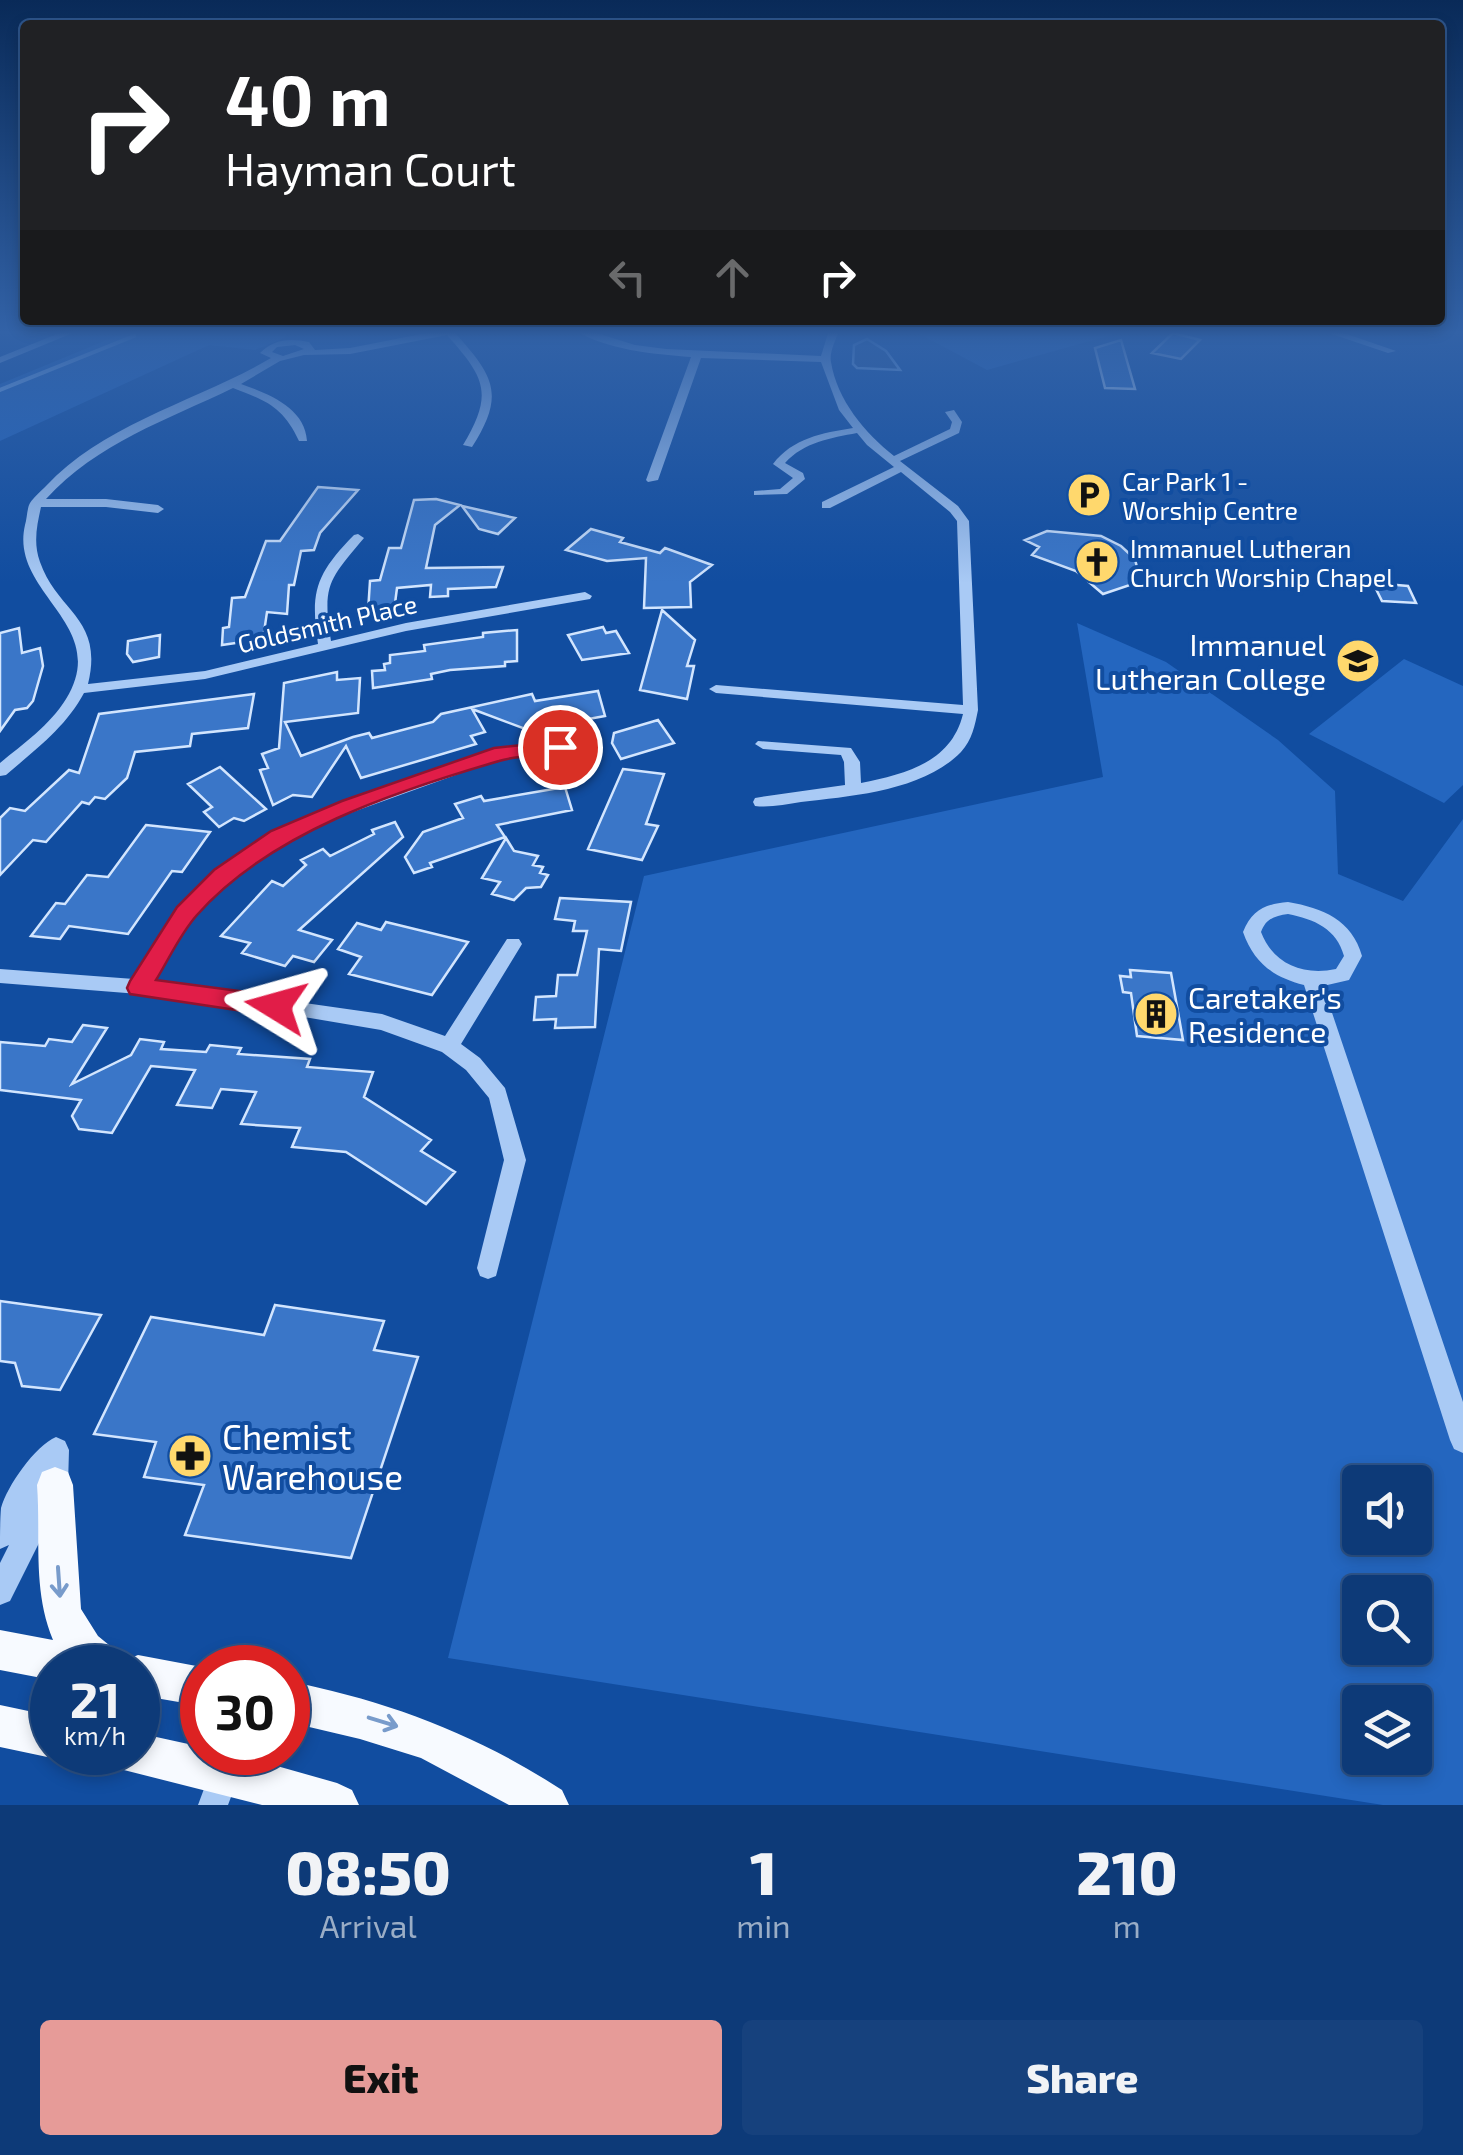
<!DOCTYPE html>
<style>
body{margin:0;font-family:"Exo 2",sans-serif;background:#16417d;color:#f1f3f6;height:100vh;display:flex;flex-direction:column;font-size:38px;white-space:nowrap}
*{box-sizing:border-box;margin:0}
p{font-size:32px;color:#9aadc6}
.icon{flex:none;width:55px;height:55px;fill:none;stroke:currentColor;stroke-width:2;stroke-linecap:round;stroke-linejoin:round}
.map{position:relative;height:1805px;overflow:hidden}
.drawer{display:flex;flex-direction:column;background:#0d3a78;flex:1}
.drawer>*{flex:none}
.top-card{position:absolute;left:20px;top:20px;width:1425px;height:305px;border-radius:10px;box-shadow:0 5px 15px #0003,0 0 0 2px #2d548a;background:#202124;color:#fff;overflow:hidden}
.buttons{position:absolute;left:1342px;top:1465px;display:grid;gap:20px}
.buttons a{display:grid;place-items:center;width:90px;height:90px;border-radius:10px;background:#0d3a78;box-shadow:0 5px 15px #0003,0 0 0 2px #2d548a;font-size:50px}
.speed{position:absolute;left:30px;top:1645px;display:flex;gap:20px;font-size:50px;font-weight:700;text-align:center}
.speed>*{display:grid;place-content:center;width:130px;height:130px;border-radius:50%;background:#0d3a78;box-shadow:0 5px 15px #0003,0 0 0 2px #2d548a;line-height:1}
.speed small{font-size:25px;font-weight:400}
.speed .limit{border:15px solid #d22;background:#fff;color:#111}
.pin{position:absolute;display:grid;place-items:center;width:85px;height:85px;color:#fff;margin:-42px;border:5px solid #fff;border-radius:50%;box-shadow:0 2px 10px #0007}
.me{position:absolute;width:110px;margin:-55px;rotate:278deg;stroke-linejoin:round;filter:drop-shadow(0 0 8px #0008)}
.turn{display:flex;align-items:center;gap:35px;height:210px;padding:0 40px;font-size:45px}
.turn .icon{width:130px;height:130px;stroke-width:2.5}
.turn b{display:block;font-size:70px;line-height:85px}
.lanes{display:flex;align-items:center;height:95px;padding:0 40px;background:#0003;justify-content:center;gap:50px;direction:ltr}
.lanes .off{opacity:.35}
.eta{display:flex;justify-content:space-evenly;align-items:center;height:170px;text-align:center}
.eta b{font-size:60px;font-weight:800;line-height:70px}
.primary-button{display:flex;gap:20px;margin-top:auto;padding:20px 40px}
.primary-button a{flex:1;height:115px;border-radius:10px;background:#e69b98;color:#111;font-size:40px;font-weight:800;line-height:115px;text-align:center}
.primary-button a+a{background:#16417d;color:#f1f3f6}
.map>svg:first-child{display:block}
.green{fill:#2466bf;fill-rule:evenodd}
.water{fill:#295593;stroke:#9bc5f8;stroke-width:2.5}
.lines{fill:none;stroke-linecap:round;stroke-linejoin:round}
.stream{stroke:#9bc5f8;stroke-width:4}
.building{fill:#3a76c8;stroke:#d2e5fe;stroke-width:2.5}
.minor{fill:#a9caf5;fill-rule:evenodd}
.major{fill:#f7faff;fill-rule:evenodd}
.oneway{stroke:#789bcb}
.route{fill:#e11d48;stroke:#92132f;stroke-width:2.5}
.labels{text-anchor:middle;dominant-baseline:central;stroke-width:8;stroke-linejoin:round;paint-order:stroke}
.far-poi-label{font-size:25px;fill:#fff;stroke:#114da0;text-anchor:start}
.far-street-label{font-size:25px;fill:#fff;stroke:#114da0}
.poi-label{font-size:30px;fill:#fff;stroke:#114da0;text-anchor:end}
.near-poi-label{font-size:35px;fill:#fff;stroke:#114da0;text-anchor:start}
</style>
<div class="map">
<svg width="1463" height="1805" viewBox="0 0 1463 1805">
<rect width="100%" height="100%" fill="#114da0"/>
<path class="green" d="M131,330H290L284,338L255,350L209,345L0,441V384Z
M1118,330L1122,332L987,370L914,331Z
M1077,623L1166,662L1278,740L1335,791L1338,874L1403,901L1463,819V1805H1383L448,1658L644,876L1103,777ZM1360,1482H1415V1538H1360ZM1360,1592H1415V1648H1360ZM1360,1702H1415V1758H1360Z
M1404,659L1463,686V785L1444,803L1309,734Z"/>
<path class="water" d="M867,339L886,351L900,370L857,368L853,364L854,345Z"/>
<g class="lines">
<path class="stream" d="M0,390L134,336"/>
</g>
<path class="building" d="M1173,333L1200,340L1181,359L1152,353Z
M1121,340L1135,389L1105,388L1095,348Z
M318,487L358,490L320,533L314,550L301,551L294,585H289L287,614L267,612L263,639L222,645L223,628L229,627L232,598L245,597L266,541H280Z
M436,499L460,505L435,525L426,568L503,567L496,587L448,589V596L430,597L431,585L397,588L394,611L368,612L370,581L380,580L389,548H401L414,500Z
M462,506L515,518L498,534L479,529Z
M591,529L623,538L620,542L660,553L665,548L712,565L690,582L691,607L644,608L646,558L607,561L566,550Z
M1047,531L1101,536L1121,546L1135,559L1138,572L1130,585L1103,594L1076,571L1032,555L1039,547L1025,540Z
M1373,583L1408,586L1416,603L1382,601Z
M662,610L695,640L687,666H694L687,699L640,690Z
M603,627L606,633L616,631L629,653L582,660L568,635Z
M19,628L22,653L40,648L43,666L33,701L27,708L15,710L0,731V633Z
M517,630V661L505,662V666L450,670L431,674L432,679L373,688L372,671L385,670L384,664L390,663V655L425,651L424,645L483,637V633Z
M160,635L159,657L133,662L127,654L128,641Z
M337,672V680L360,678L358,713L285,722L301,756L353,737L369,733L372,738L433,722L441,714L532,694L535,701L598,691L605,716L528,730L472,709L485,732L471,736L476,744L361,778L346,746L312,797L293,795L273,805L260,770L268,768L262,754L279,748L284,683Z
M254,694L248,728L192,734L190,746L135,752L127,778L105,799L95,797L89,804L82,802L46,842L33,840L0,875V818L10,808L25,811L69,770L79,773L99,714Z
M658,720L674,743L621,759L612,743L614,733Z
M220,767L266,809L244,821L234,818L219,827L204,812L212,807L188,784Z
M623,769L664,774L646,824L658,826L642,860L588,849Z
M565,787L572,810L497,825L505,837L430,863L432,867L414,873L405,857L423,832L463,818L455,804L481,796L484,801Z
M395,822L403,837L299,930L332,940L314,962L293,956L285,966L242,953L250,943L221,936L272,881L283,886L306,865L301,860L323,849L330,856L374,834L372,830Z
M146,825L210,832L182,872L172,871L128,934L69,926L60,939L31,936L56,903L65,904L87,875L108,877Z
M506,838L514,851L538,856L533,865L543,867L540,873L548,875L541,887L526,888L514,900L492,894L500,882L482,878Z
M560,898L631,902L621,951L599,949L595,1027L555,1028L556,1019L534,1020L536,997L556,996L558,975H577L587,931H573L575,921L555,919Z
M386,922L468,942L432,995L349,974L361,957L338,949L357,923L381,930Z
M1130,970L1171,973L1183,1040L1137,1036L1131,993L1123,992L1120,976L1131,977Z
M83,1025L107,1028L72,1084L131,1055L140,1039L164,1042L161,1049L206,1052L210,1045L241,1048L238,1054L310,1059L307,1067L373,1072L364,1097L431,1140L421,1151L455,1172L426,1204L346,1152L292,1147L300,1128L241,1124L256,1092L221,1089L212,1108L177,1105L195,1070L151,1066L112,1133L79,1129L72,1116L81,1100L0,1090V1042L45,1046L49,1039L72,1042Z
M0,1301L101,1315L60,1390L22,1386L15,1363L0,1361Z
M275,1305L384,1321L374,1350L418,1357L351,1558L185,1535L204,1485L144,1477L156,1442L94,1434L151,1317L264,1335Z"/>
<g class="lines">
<path class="minor" d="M67,330H80L0,363V357Z
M442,330H462L455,333C495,377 505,395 472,447L463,445C494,393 485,378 447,335L350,354L304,355L280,361L241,384C269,394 305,408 307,441H299C283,407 267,401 233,388C167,420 97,443 46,499H106L158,505L164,509L158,513L106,507H41C37,525 33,543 40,562C58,613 104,618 88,684L205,671L318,644C310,591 316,574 354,535L358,534L364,538C329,580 322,584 331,641L406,623L585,592L592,596L590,599L406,631L205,679L84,693C66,727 35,750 6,775L0,776V763C23,744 50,725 66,699C112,624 9,594 25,525C27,519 27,508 30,503C33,498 41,491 46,486C104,423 198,401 271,358L260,353C274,339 290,338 309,342L315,350L350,348ZM295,345L304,349L283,356L272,352L277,347Z
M574,330H587L635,345L666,349L821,356L829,330H839C836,340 829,352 831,362C837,400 865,433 894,456L950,429L952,422L945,412L954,410L962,422L959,433L900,461L958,506L969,521L978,710C975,725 972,740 961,752C923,791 852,796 801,802C786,804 770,808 755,806L753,802L755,798L761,797L845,785L844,762L841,755L763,749L755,744L758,741L851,748L860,762L861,783C905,774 951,763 963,714L716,693L709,689L716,685L963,705L957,521L950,512L901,472L830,508H822V502L894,467L867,445L857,433C831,438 804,442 785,463L803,473L805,479L787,494L754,495V491L780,489L793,478L773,464C793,438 822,433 853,428L839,410L821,362L701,358L658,480L648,482L646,480L691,357C652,354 608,350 574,330Z
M1320,330H1335L1396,351L1388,353Z
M560,742L565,744L568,747L565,750L503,758L303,830L265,851L227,880L191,918L152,981L382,1014L445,1036L507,939H519L522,944L519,949L461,1044L480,1058L505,1088L526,1160L496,1276L488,1279L480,1276L477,1268L504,1160L489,1098L466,1070L442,1052L381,1030L310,1018L139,994L0,983V969L134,979L179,908L215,872L253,843L291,822L496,750Z
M1288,902C1323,908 1352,920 1362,956L1349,980L1323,986L1463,1402V1453L1454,1449L1450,1440L1304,985C1273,977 1254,963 1243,932C1252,910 1265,904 1288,902ZM1288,914C1314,919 1337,929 1344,956L1336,969C1303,976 1273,964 1261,932C1266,918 1275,916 1288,914Z
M56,1437L65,1441L69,1450L68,1485L10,1601L0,1605V1563L9,1545L0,1549C0,1537 0,1520 1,1508C7,1486 35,1446 56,1437Z
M225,1758L236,1762L240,1773L228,1805H198L214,1762Z"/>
<path class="major" d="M55,1467L68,1472L73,1485L81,1609L98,1636L120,1654L123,1661L138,1655L207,1668H202V1706L138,1695V1668H52V1680L0,1670V1630L53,1640C32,1589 41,1538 37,1485L42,1472Z
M288,1681C388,1701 476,1734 562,1790L569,1805H509L421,1758L360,1739L288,1722Z
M0,1705L52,1716V1752H65L52,1758L0,1747Z
M138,1733L202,1747V1752H228L337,1783L352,1790L359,1805H262L112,1767L106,1752H138Z"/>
</g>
<defs><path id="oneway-shaft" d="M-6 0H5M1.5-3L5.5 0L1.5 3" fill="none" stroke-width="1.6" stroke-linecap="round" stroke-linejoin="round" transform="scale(2.5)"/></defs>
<g class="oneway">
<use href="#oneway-shaft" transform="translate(59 1582) rotate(86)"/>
<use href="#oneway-shaft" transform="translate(383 1722) rotate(17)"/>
</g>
<linearGradient id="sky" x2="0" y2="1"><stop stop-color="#092a58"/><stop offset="0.57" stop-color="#3262a7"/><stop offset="1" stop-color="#3262a7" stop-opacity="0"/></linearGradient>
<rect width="1463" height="583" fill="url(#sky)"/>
<path class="route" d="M560,741L568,743V751C545,757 521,754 499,761C396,791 269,833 197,915C180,934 169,959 156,980L276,996L285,999L288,1006L285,1013L276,1016L130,994L127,988L130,981L177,907L214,870L271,831L342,801L494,748Z"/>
<defs>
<symbol id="parking-disc" viewBox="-11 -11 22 22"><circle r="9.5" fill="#ffd86d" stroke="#114da0"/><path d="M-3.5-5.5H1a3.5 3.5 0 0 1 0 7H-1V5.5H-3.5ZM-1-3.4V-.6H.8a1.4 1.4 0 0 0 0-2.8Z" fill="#111"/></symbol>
<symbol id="church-disc" viewBox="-11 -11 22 22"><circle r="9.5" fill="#ffd86d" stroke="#114da0"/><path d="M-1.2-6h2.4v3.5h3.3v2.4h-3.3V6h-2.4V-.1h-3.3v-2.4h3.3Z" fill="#111"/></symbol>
<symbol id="school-disc" viewBox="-11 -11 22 22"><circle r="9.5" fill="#ffd86d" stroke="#114da0"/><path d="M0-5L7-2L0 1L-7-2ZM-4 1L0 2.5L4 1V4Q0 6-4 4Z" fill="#111"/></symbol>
<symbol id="building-disc" viewBox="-11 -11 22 22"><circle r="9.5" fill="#ffd86d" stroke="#114da0"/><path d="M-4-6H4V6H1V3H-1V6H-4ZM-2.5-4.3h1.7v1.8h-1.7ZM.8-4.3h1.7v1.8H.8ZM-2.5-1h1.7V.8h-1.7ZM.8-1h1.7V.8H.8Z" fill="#111"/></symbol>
<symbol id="pharmacy-disc" viewBox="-11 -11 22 22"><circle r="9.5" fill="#ffd86d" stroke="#114da0"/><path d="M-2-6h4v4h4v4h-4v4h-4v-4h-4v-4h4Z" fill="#111"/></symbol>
</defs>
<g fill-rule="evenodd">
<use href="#parking-disc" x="1064" y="470" width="50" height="50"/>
<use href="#church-disc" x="1072" y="537" width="50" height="50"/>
<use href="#school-disc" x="1333" y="636" width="50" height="50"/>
<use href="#building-disc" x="1131" y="989" width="50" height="50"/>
<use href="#pharmacy-disc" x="165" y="1431" width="50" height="50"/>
</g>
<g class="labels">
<g class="far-poi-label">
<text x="1122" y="481">Car Park 1 -<tspan x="1122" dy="29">Worship Centre</tspan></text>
<text x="1130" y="548">Immanuel Lutheran<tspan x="1130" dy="29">Church Worship Chapel</tspan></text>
</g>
<g class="far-street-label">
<text transform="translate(327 623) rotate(-13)">Goldsmith Place</text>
</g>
<g class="poi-label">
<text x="1326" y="644">Immanuel<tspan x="1326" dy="34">Lutheran College</tspan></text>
<text x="1188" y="997" text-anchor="start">Caretaker's<tspan x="1188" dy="34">Residence</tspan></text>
</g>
<g class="near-poi-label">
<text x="222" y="1436">Chemist<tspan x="222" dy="40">Warehouse</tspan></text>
</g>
</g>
</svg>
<div class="buttons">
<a><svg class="icon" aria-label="sound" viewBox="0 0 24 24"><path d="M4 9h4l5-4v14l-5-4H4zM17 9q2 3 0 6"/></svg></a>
<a><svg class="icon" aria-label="search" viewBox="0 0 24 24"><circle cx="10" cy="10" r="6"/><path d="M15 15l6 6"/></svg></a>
<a><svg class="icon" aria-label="layers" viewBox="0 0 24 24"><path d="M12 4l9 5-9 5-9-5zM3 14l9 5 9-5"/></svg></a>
</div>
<div class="speed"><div>21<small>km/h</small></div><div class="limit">30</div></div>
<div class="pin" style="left:560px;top:747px;background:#d93025"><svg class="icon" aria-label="arrive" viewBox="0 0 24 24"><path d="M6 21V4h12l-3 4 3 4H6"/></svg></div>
<svg class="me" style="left:276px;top:1006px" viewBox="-20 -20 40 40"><path d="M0-17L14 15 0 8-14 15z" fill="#e11d48" stroke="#fff" stroke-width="4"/></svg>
<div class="top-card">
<div class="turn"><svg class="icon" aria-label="right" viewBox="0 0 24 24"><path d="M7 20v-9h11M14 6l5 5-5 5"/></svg><div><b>40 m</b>Hayman Court</div></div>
<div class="lanes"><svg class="icon off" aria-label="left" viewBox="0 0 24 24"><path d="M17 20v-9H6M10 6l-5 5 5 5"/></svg><svg class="icon off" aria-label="ahead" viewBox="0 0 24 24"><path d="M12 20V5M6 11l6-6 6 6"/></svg><svg class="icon" aria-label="right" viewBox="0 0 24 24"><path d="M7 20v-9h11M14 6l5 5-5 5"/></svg></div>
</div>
</div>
<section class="drawer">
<div class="eta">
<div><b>08:50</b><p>Arrival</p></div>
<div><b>1</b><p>min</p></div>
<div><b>210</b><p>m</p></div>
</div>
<div class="primary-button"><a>Exit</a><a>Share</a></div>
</section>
